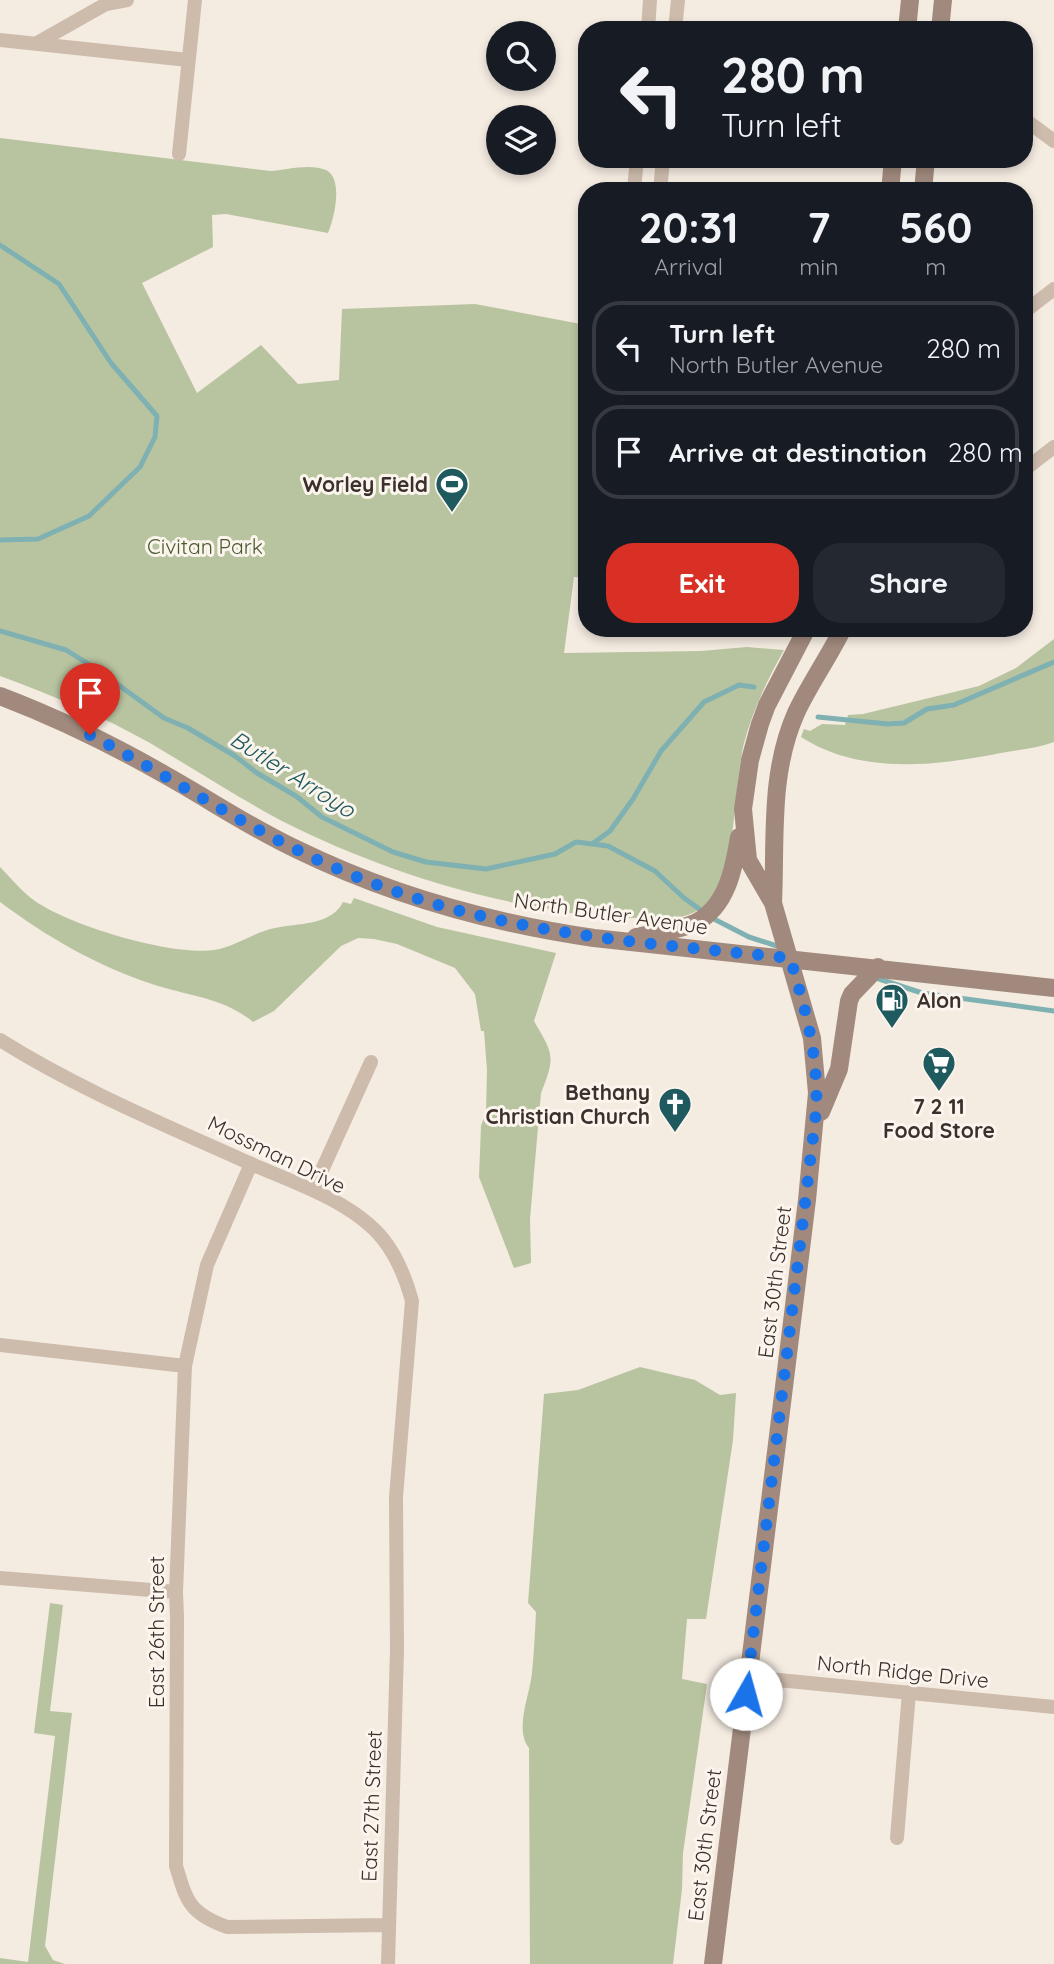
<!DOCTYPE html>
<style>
body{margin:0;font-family:Quicksand,sans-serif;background:#242831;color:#f1f3f6;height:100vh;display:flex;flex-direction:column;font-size:26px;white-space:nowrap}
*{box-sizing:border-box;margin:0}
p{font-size:23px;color:#9ea1a6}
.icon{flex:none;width:38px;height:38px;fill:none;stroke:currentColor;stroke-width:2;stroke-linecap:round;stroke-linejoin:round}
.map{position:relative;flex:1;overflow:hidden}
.side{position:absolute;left:578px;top:182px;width:455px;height:455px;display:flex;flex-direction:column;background:#171b24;border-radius:28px;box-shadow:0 4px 10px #0003}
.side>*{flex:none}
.hud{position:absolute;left:578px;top:21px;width:455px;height:147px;border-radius:28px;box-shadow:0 4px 10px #0003;background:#171b24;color:#f1f3f6;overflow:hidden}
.fabs{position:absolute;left:486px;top:21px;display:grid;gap:14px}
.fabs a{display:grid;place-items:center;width:70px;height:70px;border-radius:50%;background:#171b24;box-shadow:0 4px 10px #0003;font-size:35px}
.pin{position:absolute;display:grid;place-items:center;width:60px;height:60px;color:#fff;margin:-72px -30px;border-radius:50% 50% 50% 0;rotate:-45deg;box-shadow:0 0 7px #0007}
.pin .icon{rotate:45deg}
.me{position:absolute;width:77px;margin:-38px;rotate:7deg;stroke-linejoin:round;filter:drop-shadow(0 0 5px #0008)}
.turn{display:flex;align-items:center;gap:24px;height:147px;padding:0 28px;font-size:32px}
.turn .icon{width:91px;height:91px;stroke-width:2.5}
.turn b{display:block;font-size:49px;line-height:60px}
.eta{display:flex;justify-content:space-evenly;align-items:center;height:119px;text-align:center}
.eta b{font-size:42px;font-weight:800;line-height:49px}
.button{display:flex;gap:14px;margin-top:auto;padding:14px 28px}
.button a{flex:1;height:80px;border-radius:28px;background:#d93025;color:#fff;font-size:28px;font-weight:800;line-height:80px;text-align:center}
.button a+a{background:#242831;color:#f1f3f6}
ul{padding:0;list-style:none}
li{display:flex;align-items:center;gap:21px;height:94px;margin:0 14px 10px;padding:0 14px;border:4px solid #363941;border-radius:28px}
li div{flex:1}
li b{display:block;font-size:26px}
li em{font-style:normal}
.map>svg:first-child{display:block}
.green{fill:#b8c4a0}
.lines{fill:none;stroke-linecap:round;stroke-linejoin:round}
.stream{stroke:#7fb0b2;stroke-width:5}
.minor{stroke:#cdbbac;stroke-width:14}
.secondary{stroke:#a18a7d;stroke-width:18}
.route{stroke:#1a73e8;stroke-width:12;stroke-dasharray:0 21.6}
.labels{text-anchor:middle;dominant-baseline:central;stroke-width:6;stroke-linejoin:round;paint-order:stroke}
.poi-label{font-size:21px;font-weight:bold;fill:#3b302b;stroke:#fbf5ee;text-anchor:end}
.park-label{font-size:21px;fill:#4a5a2e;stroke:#fbf5ee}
.street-label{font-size:21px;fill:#3b302b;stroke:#fbf5ee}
.water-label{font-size:23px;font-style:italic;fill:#1f5a5e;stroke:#fbf5ee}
</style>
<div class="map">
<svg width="1054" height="1964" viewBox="0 0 1054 1964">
<rect width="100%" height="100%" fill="#f4ebe1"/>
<path class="green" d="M0,138L270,171C286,170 310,163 326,170C344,179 334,219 328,233L226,214L212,215L213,247L142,283L197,393L261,345L298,384L339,380L342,309L475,304L586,325V578L574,577L564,653L701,651L747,647L784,650C767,680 753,710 744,743C734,786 736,860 715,894C705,910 687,917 670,919C642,918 613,918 585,915C480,901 377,869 282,821C237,797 194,769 150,743C102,716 52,695 0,676Z
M1054,639V742C1037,748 1019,750 1001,753C936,766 860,775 801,737L804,729L810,731L822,724L845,725L848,715L863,714L979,686L1016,668Z
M0,867C11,878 22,892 35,901C71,926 171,956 214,950C235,947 254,932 275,928C297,923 331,926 343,902L351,904L354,898L437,927L556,953L534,1021C553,1054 556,1056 541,1093L530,1219L531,1263L514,1268L479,1177L481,1126L486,1112L487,1070L484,1031H481L475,994L455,968L397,944L374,939L358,938L341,946L274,1011L253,1022C223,997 187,996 152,984C97,966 47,937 0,902Z
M640,1367L695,1380L720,1395L736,1393L733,1440L706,1619H687L682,1679L707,1684L683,1853L682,1889L673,1964H530L529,1748C514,1730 530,1694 532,1673C534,1653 535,1632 536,1612L528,1603L544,1394L578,1390Z
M50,1603L63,1605L50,1711L72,1713L45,1946L53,1960L65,1964H0V1958L28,1962L55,1736L34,1733Z"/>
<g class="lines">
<path class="stream" d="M0,245L59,284L111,363L157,416L155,437L140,467L89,516L38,539L0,540
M0,631L66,650L95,668L164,718L188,728L235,756L257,773L296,796L322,817L393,852L426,862L486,869L555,854L576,842L608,846L655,871L684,898L712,918L749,937L780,947
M818,717L888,724L904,723L927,709L954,705L1054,662
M592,844L610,831L633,799L661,751L704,702L739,685L754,687
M873,977L922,993L1054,1011"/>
<path class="minor" d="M648,30L650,0
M675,30L678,0
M0,40L188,60
M37,43L106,4L127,0
M1024,119L1054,141
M179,154L195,0
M634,189L637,159
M660,191L663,159
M1024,312L1054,289
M1024,470L1054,447
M0,1040C78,1089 165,1125 249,1163C292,1182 352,1201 383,1239C398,1258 406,1279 412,1301L396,1497L397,1650L388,1964
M251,1164L207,1265L185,1366L176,1592L177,1617L176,1866C187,1903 190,1913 227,1927L388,1925
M313,1190L371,1062
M0,1345L185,1366
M0,1578L176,1592
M748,1677L1054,1707
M897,1838L909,1692"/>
<path class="secondary" d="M907,30L910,0
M940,30L943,0
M890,191L893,159
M923,191L926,159
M0,696C58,718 113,745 167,776C210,800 251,828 296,849C390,895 490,923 594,938L1054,988
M773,903C776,839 769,774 796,713C810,683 829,657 843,628
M636,937C653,933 680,930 695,923C727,907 734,868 739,837
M821,1112L839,1069L849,1001L852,994L878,967
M713,1964L807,1200L817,1093L812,1038L773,903L748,860L743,809L750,760L760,724L767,705L807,628"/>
</g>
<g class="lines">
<path class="route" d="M90,735C173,778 252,832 338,869C483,933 635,942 790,958C806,1010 819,1058 816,1112L746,1694"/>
</g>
<defs>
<symbol id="stadium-pin" viewBox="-11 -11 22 30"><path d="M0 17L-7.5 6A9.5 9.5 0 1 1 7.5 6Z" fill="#1f5a5e" stroke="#fbf5ee"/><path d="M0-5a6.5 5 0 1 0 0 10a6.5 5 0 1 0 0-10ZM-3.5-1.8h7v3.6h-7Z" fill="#fff"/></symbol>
<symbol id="fuel-pin" viewBox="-11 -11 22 30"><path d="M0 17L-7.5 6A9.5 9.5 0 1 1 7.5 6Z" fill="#1f5a5e" stroke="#fbf5ee"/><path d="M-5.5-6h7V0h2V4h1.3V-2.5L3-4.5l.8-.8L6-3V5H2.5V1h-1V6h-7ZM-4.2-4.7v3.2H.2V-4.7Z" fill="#fff"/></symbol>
<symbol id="supermarket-pin" viewBox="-11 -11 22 30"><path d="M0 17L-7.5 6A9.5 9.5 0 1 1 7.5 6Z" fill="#1f5a5e" stroke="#fbf5ee"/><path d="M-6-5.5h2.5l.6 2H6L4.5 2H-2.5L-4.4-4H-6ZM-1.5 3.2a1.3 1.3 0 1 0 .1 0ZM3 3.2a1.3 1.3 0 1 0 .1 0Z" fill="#fff"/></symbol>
<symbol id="church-pin" viewBox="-11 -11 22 30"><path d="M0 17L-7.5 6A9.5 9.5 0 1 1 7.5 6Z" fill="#1f5a5e" stroke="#fbf5ee"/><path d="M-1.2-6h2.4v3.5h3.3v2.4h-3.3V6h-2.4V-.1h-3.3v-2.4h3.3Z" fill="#fff"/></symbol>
</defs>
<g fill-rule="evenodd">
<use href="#stadium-pin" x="433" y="465" width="38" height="52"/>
<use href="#fuel-pin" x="873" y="981" width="38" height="52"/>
<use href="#supermarket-pin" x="920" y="1044" width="38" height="52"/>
<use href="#church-pin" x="656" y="1085" width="38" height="52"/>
</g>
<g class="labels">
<g class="poi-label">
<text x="428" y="484">Worley Field</text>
<text x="917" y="1000" text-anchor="start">Alon</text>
<text x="650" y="1092">Bethany<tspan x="650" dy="24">Christian Church</tspan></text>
<text x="939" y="1106" text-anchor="middle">7 2 11<tspan x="939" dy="24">Food Store</tspan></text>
</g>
<g class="park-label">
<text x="205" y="546">Civitan Park</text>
</g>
<g class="street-label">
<text transform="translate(611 913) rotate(8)">North Butler Avenue</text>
<text transform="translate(277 1154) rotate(26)">Mossman Drive</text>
<text transform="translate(774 1282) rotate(-83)">East 30th Street</text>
<text transform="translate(156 1632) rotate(-90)">East 26th Street</text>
<text transform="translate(903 1671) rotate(6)">North Ridge Drive</text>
<text transform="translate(371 1806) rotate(-88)">East 27th Street</text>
<text transform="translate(704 1845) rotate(-83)">East 30th Street</text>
</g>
<g class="water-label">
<text transform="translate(293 774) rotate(32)">Butler Arroyo</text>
</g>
</g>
</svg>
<div class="fabs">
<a><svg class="icon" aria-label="search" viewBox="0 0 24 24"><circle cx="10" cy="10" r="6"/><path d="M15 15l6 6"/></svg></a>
<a><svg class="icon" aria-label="layers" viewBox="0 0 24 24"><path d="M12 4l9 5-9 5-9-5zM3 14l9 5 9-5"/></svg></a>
</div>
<div class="pin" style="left:90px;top:735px;background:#d93025"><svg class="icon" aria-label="arrive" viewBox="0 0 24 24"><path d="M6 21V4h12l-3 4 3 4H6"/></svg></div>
<svg class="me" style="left:746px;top:1694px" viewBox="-20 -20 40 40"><circle r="19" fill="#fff"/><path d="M0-13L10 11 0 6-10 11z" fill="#1a73e8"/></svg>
<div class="hud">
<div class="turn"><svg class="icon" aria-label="left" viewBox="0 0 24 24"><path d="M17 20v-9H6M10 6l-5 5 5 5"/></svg><div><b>280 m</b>Turn left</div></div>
</div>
<section class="side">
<div class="eta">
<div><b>20:31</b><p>Arrival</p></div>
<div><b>7</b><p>min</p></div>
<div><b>560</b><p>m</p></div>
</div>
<ul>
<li><svg class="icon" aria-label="left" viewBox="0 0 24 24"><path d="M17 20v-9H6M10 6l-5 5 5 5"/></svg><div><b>Turn left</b><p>North Butler Avenue</p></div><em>280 m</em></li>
<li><svg class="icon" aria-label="arrive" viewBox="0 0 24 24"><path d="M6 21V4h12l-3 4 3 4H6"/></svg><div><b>Arrive at destination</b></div><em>280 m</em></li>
</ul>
<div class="button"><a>Exit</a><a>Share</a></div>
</section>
</div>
